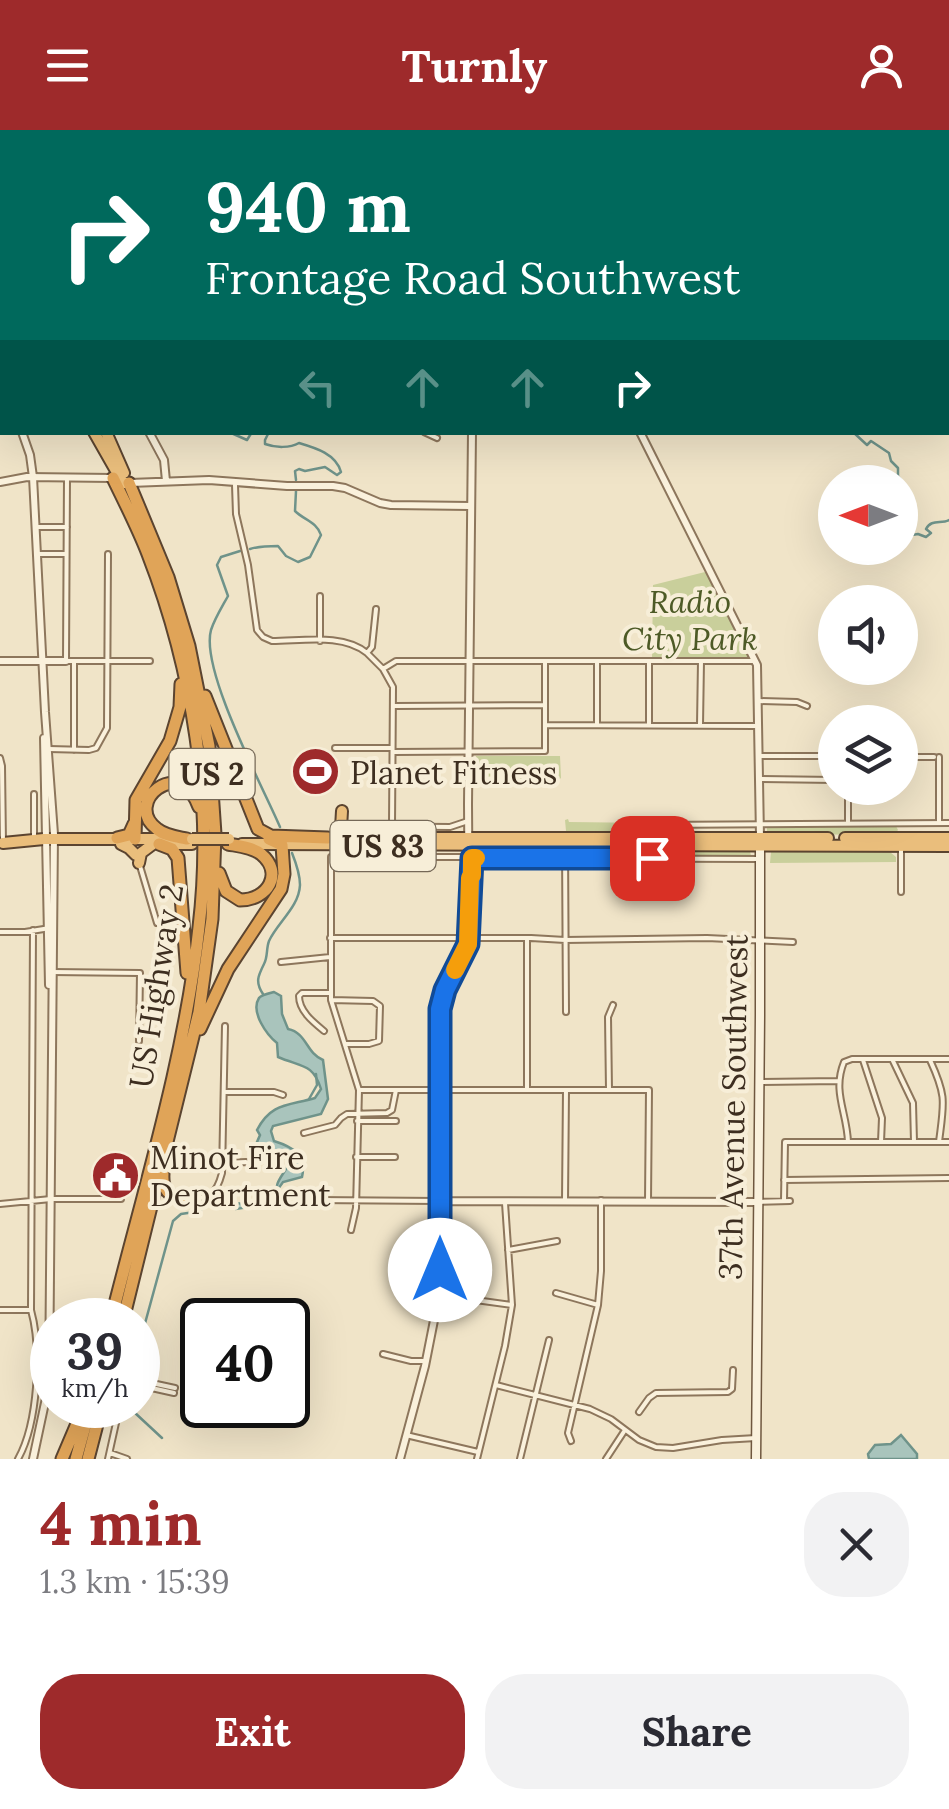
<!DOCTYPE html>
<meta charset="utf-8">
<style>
body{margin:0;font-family:Lora,serif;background:#f2f2f3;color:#2b2b33;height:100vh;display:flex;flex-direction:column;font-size:38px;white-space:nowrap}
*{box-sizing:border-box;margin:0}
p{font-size:32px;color:#7c7c81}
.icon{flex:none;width:55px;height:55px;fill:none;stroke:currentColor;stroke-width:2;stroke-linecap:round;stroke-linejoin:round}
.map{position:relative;height:1329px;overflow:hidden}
.panel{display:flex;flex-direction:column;background:#fff;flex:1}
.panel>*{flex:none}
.guide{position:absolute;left:0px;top:0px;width:950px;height:305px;box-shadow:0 10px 40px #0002;background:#00695c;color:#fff;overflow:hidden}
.needle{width:65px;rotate:270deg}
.buttons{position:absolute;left:818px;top:335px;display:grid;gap:20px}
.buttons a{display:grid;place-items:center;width:100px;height:100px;border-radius:50%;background:#fff;box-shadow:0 10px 40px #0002;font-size:50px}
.speed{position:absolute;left:30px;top:1168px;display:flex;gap:20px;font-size:50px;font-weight:700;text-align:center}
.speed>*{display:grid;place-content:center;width:130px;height:130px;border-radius:50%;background:#fff;box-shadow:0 10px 40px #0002;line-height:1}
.speed small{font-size:25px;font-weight:400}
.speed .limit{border:5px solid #111;border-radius:15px;background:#fff;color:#111}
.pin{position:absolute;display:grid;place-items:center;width:85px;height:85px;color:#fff;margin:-42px;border-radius:20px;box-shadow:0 5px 15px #0006}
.me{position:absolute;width:110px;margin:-55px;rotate:0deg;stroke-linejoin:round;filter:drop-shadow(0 0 8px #0008)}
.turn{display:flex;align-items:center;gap:35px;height:210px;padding:0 40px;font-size:45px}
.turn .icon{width:130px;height:130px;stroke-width:2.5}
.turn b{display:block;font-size:70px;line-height:85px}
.lanes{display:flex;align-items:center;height:95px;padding:0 40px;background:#0003;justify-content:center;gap:50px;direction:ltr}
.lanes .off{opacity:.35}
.round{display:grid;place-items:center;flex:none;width:105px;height:105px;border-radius:40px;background:#f2f2f3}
.head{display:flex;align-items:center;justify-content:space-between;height:170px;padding:0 40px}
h1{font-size:60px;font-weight:800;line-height:75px;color:#9e2a2b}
.cta{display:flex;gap:20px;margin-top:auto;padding:20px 40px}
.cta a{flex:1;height:115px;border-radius:40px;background:#9e2a2b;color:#fff;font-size:40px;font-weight:800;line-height:115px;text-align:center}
.cta a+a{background:#f2f2f3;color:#2b2b33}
header{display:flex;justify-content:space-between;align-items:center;height:130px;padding:0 40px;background:#9e2a2b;color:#fff;font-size:45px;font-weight:800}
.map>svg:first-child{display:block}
.green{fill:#c9cf9b}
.water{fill:#a9c4bc;stroke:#6f938a;stroke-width:2.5}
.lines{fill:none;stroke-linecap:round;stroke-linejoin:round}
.stream{stroke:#6f938a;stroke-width:2.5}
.minor-casing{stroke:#8d765c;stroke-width:8}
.tertiary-casing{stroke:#8d765c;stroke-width:10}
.secondary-casing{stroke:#6f573f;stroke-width:11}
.trunk-casing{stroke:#5b4430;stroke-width:14}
.motorway-casing{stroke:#5b4430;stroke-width:15}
.minor{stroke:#faf1dc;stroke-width:4}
.tertiary{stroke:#faf1dc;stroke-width:6}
.secondary{stroke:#faf1dc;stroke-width:8}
.trunk{stroke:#eabe7c;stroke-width:10}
.motorway{stroke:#e0a458;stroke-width:11}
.trunk-bridge-casing{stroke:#5b4430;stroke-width:14;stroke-linecap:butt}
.trunk-bridge{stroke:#eabe7c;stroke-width:10}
.route-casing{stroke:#114b97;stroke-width:25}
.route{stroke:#1a73e8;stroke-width:18}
.slow{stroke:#f59e0b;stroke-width:18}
.labels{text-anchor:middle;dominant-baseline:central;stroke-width:8;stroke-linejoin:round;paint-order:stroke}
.shield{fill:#f7eed8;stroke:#756857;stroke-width:2.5}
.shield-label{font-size:30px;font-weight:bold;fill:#3d2e20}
.park-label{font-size:32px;font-style:italic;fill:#4d5a26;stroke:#f7eed8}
.poi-label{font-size:32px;fill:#3d2e20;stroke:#f7eed8;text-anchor:start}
.street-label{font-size:32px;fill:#3d2e20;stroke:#f7eed8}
</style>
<header><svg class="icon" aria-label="menu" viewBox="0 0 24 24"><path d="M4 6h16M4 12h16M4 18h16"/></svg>Turnly<svg class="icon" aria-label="person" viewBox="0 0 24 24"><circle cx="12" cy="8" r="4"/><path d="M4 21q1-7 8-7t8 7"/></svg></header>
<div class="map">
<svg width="949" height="1329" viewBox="0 0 949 1329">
<rect width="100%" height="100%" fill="#f0e4c8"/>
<path class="green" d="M709,441L748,527L652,529L653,455Z
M476,626H560L561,648L557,651H477L475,648Z
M568,689L569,692L651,693L652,700L647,706L571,705L566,701L565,690Z
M892,695L896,696L898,700L894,705L767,704V698Z
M571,720L750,721L751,726H570Z
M771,722H890L896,727V732L770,733Z"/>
<path class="water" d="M274,862L281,866L282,884L288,899C307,903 306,923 323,930L328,969L321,984L273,996L271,1001L274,1011C293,1017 307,1025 302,1047L283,1052L278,1059L282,1066L269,1074L236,1079L233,1074L267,1071L277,1066C273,1050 287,1043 290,1030L266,1021L257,1012L260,1005L257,1000C271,973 287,976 315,968L321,959C313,933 301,937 278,927L277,913C267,905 250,882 259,868C261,865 270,863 274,862Z
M901,1305L917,1324V1329H869L868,1324L875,1315L891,1314Z"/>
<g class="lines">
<path class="stream" d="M148,1L149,2
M948,30L949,29
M229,302L247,310L252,302
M269,302L265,310V314C276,318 290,318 299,313C316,318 336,324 341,342L337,345L325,337L305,341L299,339L295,341L296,350
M853,302L867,315L871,311L889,323L891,331L898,338V346L906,357V361L902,362L900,367
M900,407L918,404L926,407L931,403L926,399C931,389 941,394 949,390
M250,419C260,416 268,416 278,416L286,426L298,432L310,427L321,405C317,392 304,390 295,381L296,361
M240,421L221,427L217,435L228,466C222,477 215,488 211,500C200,540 263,657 280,697
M263,864C255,852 258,846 264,834C268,827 266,819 269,811C278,792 299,777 300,755C300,744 296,733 292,723
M309,969L317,955L316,944
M138,1219L173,1091L181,1084L201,1081
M138,1262V1271
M136,1275L134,1282L162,1308"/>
<defs>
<path id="minor" d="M573,0V2
M0,193H2
M424,302L437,308
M67,348L66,531H150
M235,355L236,384L248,435L257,500L263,507L272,511C302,511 343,503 367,523
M37,397H67
M36,424H66
M376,479L372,517L367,523L383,539L393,557L392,696
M320,511V466
M74,531V620
M649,531V595
M383,539L396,531H755
M758,571L797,572L807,576
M395,576L545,575
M545,595L755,596
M597,595V531
M700,595L701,531
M335,618H391
M49,619L89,620L96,618L107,598L108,424
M393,622L545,621V531
M760,626H835
M900,627H934
M939,627V692
M0,628L2,636L3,713
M760,649L835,650
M848,658V693
M34,664V710
M654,695L949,693
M345,696L450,697L468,691
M565,716L566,882
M901,720V762
M472,728L760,729
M140,736L157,793
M0,802H25L50,798
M330,808H531L565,810L707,808L793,812
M281,832L330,827
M52,842L140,843L139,911
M331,870L373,871L380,876L379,911L369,914H345
M324,901C313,892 299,881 299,866L302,863H331
M863,930L882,988L881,1012
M930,930C947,967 944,972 939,1012
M893,931L913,973L914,1012
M759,952L838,951
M360,960H649L648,1071
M527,960V810
M609,960L608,887L613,875
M225,962H274L283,965
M357,991H396
M304,1003L335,995L341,988L347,984L387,983L392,980L396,960
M848,1012C847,982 832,962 844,932L852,929H949
M356,1027H395
M223,1033L246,1032L254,1038
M784,1050L949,1048
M186,1069C209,1069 216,1066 222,1043L225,896
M314,1070L439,1071
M565,1070L566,960
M784,1070L785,1012H949
M757,1072L790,1071
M0,1074L51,1069H121
M351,1100L356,1078L359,960L331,870V727H468
M508,1120L557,1111
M556,1163L598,1175
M439,1165L512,1175
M0,1180H31
M383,1224L411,1231H426
M138,1250L175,1258
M138,1255L174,1263
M496,1255L590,1279L611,1289L639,1310L656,1317L673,1318L722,1310L756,1308
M639,1282L649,1268L656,1263L728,1262L732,1259L733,1240
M406,1305L478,1322
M571,1311L568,1303L598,1175L601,1141V1070
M110,1323L127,1329
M18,1329C38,1293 42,1220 31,1180L33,800
M108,1329L120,1275
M477,1329L505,1216L512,1175L505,1073
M520,1329L549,1210
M606,1329L625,1300"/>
<path id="tertiary" d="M89,0L90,2
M452,0L456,2L462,0
M695,0V2
M0,82L2,89
M22,302L30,325L33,347L45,582L54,704L49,1254L33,1329
M149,302L164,330L166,351
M640,302L757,535L760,707
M0,352L27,347L113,348
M130,353L209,350L287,356H333L345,358L380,373L391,375L470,376
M0,531H66
M44,608L49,855
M439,1071L757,1072
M400,1329L425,1236L439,1165L441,879C446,851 464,833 469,808L468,674L472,302"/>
<path id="secondary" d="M756,1329L760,885V714"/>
<path id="trunk" d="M18,0V2
M26,0V2
M94,302L123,353H129
M106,302L124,343
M320,708H828
M333,708L341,698L342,681
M845,708H949
M3,713L44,709H167
M121,714L129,718L136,725
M164,714H192
M242,714L949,716
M139,733L141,723L153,714"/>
<path id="motorway" d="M205,566L258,699L271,706L328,708
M117,708L129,705L134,694
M135,709L136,670L170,611L180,577L181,554
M187,709C177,707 165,706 157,699C122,673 180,624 199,677
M159,714L172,719L178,728L187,843
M219,743L226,761L240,770C268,770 284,743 261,724C252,717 239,716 228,714
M200,899L228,839L281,759L284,744L282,715L269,709
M163,1044C162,1059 168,1066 182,1069
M111,1190C143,1062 185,928 199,797C214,673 193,540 148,424C138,398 125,373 113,348
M123,1190L199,882L212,789L215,704L209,616L189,516L168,447L129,353
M62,1329L85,1275
M76,1329L87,1289
M88,1329L102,1275"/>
</defs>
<use href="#minor" class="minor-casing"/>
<use href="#tertiary" class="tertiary-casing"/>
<use href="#secondary" class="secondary-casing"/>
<use href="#trunk" class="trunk-casing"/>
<use href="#motorway" class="motorway-casing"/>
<use href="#minor" class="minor"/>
<use href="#tertiary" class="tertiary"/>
<use href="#secondary" class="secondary"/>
<use href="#trunk" class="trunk"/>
<use href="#motorway" class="motorway"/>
<defs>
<path id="trunk-bridge" d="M192,709H229"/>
</defs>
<use href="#trunk-bridge" class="trunk-bridge-casing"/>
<use href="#trunk-bridge" class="trunk-bridge"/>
</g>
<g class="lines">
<defs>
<path id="route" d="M440,1140V879L445,860L468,814L472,728H652"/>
</defs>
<use href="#route" class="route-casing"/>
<use href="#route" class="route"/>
<path class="slow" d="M455,840L468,814L470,748L472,745V728H476"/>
</g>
<defs>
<symbol id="stadium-disc" viewBox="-11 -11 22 22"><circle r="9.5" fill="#9e2a2b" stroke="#f7eed8"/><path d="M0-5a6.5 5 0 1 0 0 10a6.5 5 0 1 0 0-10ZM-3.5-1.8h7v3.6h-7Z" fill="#fff"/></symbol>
<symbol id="civic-disc" viewBox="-11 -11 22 22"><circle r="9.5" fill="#9e2a2b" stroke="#f7eed8"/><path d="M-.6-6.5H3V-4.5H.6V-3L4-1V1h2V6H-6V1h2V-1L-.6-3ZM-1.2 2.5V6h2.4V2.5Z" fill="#fff"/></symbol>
</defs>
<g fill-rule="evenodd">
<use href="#stadium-disc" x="288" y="614" width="55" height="55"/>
<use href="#civic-disc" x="88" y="1018" width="55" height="55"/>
</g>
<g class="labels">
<g class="shield">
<rect x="169.5" y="619" width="85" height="50" rx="8"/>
<rect x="330.5" y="691" width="105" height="50" rx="8"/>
</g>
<g class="shield-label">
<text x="212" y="644">US 2</text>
<text x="383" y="716">US 83</text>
</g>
<g class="park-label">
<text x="690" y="471">Radio<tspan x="690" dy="37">City Park</tspan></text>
</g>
<g class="poi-label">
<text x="350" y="642">Planet Fitness</text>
<text x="150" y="1027">Minot Fire<tspan x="150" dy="37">Department</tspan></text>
</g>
<g class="street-label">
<text transform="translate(156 856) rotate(-81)">US Highway 2</text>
<text transform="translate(733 977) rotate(-89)">37th Avenue Southwest</text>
</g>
</g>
</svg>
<div class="buttons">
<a><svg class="needle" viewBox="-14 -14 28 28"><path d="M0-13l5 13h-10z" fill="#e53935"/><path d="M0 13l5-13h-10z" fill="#7c7c81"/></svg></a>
<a><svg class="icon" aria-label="sound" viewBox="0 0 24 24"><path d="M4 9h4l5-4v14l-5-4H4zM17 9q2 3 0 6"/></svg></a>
<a><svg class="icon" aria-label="layers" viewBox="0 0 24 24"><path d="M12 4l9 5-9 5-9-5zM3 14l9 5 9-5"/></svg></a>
</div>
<div class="speed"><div>39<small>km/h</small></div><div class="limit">40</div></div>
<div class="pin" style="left:652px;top:728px;background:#d93025"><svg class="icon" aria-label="arrive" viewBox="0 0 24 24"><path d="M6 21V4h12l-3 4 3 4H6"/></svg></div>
<svg class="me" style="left:440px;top:1140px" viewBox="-20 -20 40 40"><circle r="19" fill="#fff"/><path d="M0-13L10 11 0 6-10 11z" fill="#1a73e8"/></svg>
<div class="guide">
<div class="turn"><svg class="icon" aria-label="right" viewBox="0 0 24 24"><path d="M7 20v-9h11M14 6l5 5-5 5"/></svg><div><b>940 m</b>Frontage Road Southwest</div></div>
<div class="lanes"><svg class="icon off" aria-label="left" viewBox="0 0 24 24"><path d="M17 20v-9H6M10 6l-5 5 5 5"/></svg><svg class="icon off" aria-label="ahead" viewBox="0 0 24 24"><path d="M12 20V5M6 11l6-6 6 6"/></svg><svg class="icon off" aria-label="ahead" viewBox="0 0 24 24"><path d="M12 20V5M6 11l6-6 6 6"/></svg><svg class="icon" aria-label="right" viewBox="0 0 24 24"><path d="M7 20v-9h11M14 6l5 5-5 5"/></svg></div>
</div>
</div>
<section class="panel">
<div class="head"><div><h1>4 min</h1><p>1.3 km · 15:39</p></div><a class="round"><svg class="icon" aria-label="close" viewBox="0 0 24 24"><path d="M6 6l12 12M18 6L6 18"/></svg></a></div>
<div class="cta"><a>Exit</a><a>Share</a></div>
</section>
